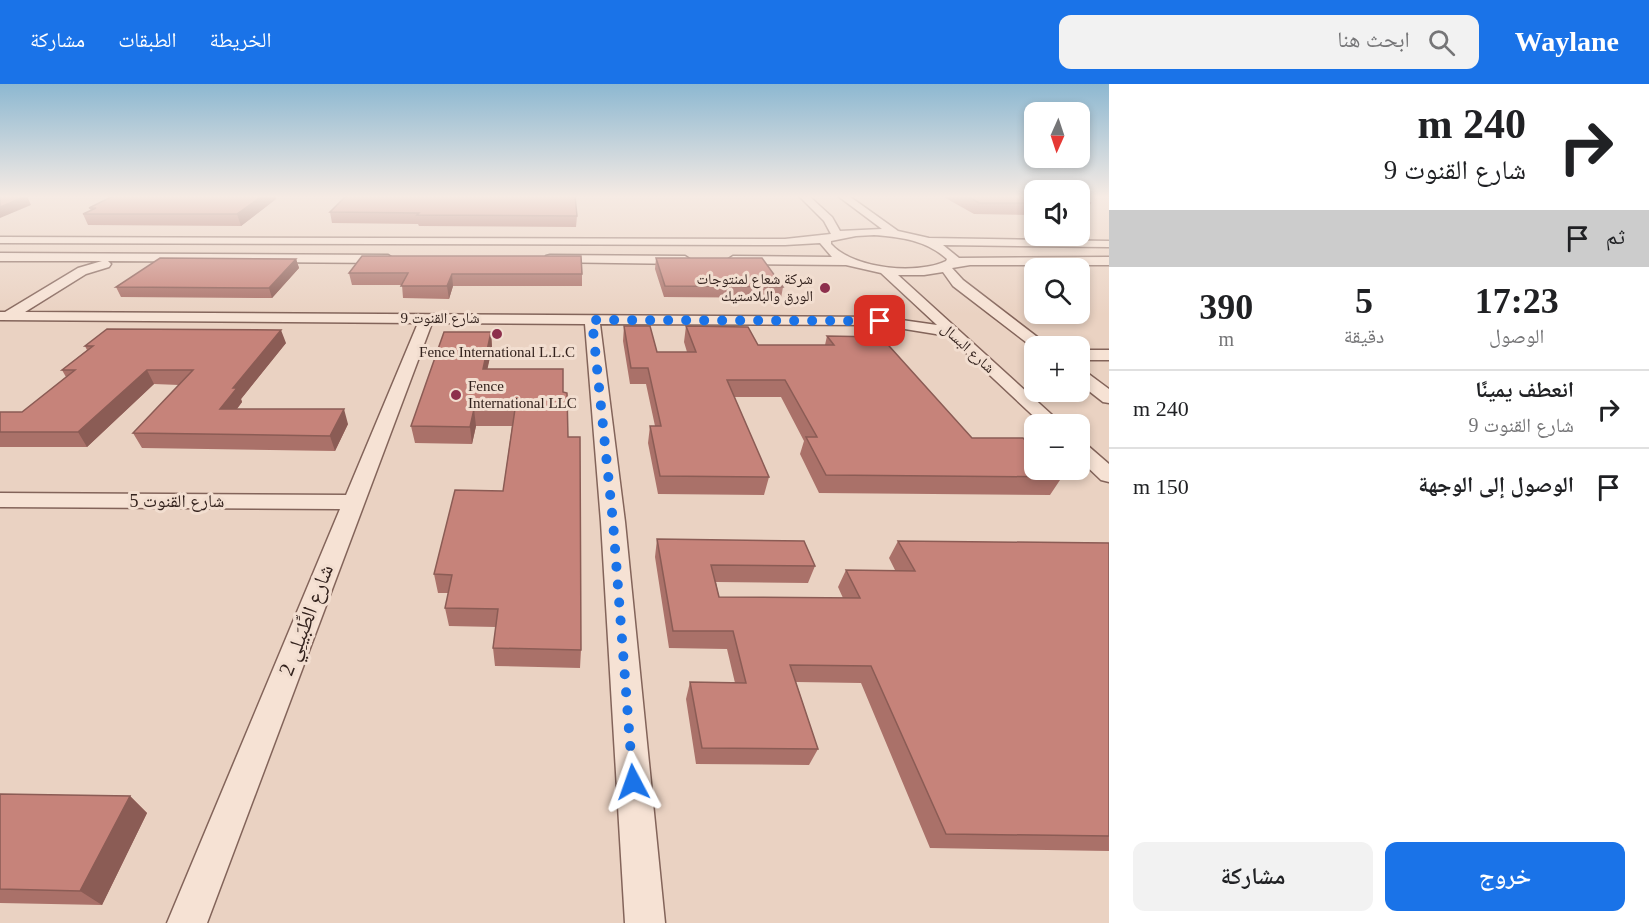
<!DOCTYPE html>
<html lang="ar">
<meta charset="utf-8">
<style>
body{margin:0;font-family:"Times New Roman","Noto Naskh Arabic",serif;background:#f2f2f2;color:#202124;direction:rtl;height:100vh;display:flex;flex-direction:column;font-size:22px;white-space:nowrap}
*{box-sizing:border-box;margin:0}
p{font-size:20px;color:#757577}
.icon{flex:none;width:33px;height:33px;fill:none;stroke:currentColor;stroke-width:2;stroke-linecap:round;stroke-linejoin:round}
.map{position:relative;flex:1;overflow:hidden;direction:ltr}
.panel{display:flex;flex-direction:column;background:#fff;width:540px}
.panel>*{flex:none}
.hud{background:#fff;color:#202124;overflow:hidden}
.needle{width:39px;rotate:183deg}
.tools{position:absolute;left:1024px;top:18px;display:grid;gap:12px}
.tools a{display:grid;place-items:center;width:66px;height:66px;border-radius:12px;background:#fff;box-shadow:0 3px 9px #0003;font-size:30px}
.pin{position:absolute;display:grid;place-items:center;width:51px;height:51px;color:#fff;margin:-26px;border-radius:12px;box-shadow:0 3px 9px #0006}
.me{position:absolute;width:66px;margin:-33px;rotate:356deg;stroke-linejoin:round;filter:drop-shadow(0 0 4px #0008)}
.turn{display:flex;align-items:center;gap:21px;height:126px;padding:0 24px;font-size:27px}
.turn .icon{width:78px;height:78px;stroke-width:2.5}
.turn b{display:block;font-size:42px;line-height:51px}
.then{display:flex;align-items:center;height:57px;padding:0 24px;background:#0003;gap:12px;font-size:22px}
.eta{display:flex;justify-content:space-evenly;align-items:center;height:102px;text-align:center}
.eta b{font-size:36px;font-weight:600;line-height:42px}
.action{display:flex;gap:12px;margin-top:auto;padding:12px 24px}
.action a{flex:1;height:69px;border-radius:12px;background:#1a73e8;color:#fff;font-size:24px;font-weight:600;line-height:69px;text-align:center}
.action a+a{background:#f2f2f2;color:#202124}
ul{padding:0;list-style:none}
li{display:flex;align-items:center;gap:18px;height:78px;padding:0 24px;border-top:2px solid #e0e0e0}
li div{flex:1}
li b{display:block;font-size:22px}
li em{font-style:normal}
header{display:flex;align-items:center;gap:36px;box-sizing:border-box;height:84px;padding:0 30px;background:#1a73e8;color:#fff}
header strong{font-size:28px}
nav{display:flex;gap:33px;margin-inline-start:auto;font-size:21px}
.search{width:420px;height:54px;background:#f2f2f2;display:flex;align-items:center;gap:15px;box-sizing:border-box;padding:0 21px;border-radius:12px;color:#757577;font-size:22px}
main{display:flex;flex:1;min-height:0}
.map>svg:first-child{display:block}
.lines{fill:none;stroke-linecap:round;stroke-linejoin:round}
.minor-casing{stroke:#83645a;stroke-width:3}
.minor{fill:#f6e2d4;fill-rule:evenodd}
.wall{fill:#aa7169}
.shaded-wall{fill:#8b5c55}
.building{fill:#c6837a;stroke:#8b5c55;stroke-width:1.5}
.route{stroke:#1a73e8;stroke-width:10;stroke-dasharray:0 18}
.poi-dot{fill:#8d2f4c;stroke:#f2ded0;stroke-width:2}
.labels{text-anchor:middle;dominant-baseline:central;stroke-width:6;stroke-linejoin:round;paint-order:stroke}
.far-poi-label{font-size:15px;fill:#33221d;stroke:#f2ded0;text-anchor:end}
.far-street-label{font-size:15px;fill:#33221d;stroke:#f2ded0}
.street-label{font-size:18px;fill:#33221d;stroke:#f2ded0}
.near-street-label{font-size:21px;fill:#33221d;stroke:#f2ded0}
</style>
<header>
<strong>Waylane</strong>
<div class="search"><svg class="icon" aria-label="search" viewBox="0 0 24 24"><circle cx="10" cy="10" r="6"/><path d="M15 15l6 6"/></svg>ابحث هنا</div>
<nav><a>الخريطة</a><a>الطبقات</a><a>مشاركة</a></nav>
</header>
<main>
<section class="panel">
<div class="hud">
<div class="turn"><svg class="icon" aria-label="right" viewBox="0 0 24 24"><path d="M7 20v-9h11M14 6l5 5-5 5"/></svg><div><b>240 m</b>شارع القنوت 9</div></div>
<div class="then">ثم<svg class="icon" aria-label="arrive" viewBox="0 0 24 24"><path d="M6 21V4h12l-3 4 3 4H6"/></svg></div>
</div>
<div class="eta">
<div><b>17:23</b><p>الوصول</p></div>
<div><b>5</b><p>دقيقة</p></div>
<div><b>390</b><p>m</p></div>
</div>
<ul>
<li><svg class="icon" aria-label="right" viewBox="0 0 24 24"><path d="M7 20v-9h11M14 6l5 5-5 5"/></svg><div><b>انعطف يمينًا</b><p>شارع القنوت 9</p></div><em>240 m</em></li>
<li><svg class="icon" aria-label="arrive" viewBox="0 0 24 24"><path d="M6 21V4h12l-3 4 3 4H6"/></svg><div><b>الوصول إلى الوجهة</b></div><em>150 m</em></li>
</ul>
<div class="action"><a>خروج</a><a>مشاركة</a></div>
</section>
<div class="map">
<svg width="1109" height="839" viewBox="0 0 1109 839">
<rect width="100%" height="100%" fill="#ead2c2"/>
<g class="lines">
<defs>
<path id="minor" d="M799,112H809L832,133L840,147L882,145L838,112H849L898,147L929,154L1109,157V163L943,161L959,174L1109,173V181H970L952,184L963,196L1049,262H1035V265L953,202L943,188L924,191H898L1062,340H1042L948,252L880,241L600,240L625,438L665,839H625L601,438L585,240L432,239L207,839H167L340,425L0,423V409L346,411L418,239L0,236V228H5L78,184L102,177H0V169L388,171L394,175L388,179L108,177L111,180L109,183L86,190L25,228L880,233L937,241L881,189L846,181L733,180L727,176L733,172L832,173L820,159L785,161L0,159V153L785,155L831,150L824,137ZM874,151C900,153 926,156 947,175L946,177C917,191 853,185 831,160V157L856,152Z
M550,171L685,172L691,176L685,180L546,178V172Z
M1080,266H1109V276H1080Z
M1080,287L1086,288L1109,305V319L1103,318L1080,300Z
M1080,359L1087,361L1109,380V398L1101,396L1080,376Z"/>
</defs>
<use href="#minor" class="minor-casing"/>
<use href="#minor" class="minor"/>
</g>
<path class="wall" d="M113,112H275L276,115L241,142L88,141L83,130L91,126L89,124Z
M346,112L577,132L576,143L419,142L418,140L332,139L330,128Z
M942,112H1035V131L974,130Z
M1080,115L1091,119L1085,131H1080Z
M656,174L783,203L781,214L664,213L655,185Z
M296,175L299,184L272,214L121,213L116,203Z
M349,189L582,190V202H453L449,215L403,214L402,201H352Z
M624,242L657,268H687L684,258L686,242L758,261H825L827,252L972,354L1062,393L1050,411L819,409L800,370L804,357L781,313H734L769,393L764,411L658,410L648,359L650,342H655L646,300H630L623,257Z
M491,248L492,264L487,285L563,308L568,353L581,566L580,584L495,582L493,564L496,543L449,542L445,524L449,509H438L434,490L503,407L512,342H476L472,360L415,359L411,342Z
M286,259L241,315L242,318L237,325L348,340L335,367L142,364L133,349L179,301L154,300L87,363H0V328H22L66,293L62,286L87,266L85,262Z
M657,455L815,482L808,499L716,498L719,513L843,514L838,503L846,486H895L889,474L898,457L1109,459V767L930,764L861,599L796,598L818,665L809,681L696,680L686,615L690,598L735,599L727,565L669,564L655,473Z
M0,710L130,712L147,729L102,821L0,819Z"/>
<path class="shaded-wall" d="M27,112L31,121L0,134V123Z
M262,112H275L276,115L241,142L237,130Z
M296,175L299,184L272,214L269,204Z
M452,190L453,202L449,215L447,202Z
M281,246L286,259L241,315L242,318L226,339L220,325L233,304Z
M491,248L492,264L484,301L483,285Z
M147,286L154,300L87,363L78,348Z
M344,325L348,340L335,367L330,352Z
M474,325L476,342L472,360L470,343Z
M130,712L147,729L102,821L80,807Z"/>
<path class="building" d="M0,112H26L0,123Z
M113,112H262L237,130H83L96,124H89Z
M346,112H575L577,132L417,131L419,129L330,128Z
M967,112H1035V119H979Z
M1080,115L1091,119H1080Z
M362,172H581L582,190H452L447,202H401L408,189H349Z
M160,174L296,175L269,204L116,203Z
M656,174H762L783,203L665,202Z
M624,242H650L657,268H696L686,242L748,243L758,261H834L827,252L881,253L972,354H1023L1035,366V386H1055L1062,393L826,391L806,353H817L785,296H727L769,393L660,392L650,342H661L648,284H631Z
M107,245L281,246L233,304H237L220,325H344L330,352L133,349L193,286H147L78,348H0V328H22L75,286H62L93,262H85Z
M444,248H491L483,285H563V308L567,309L568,353H580L581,566L493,564L498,525L445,524L452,491L434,490L455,406L503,407L515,325H474L470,343L411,342Z
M657,455L804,457L815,482L711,481L719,513L860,514L846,486L915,487L898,457L1109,459V752L946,750L871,582L790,581L818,665L702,664L690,598L746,599L733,547H673Z
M0,710L130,712L80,807L0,805Z"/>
<linearGradient id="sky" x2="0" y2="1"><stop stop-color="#8db8d1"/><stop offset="0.49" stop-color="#f6ebe4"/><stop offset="1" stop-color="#f6ebe4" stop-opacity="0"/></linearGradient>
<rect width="1109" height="230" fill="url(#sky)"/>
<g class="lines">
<path class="route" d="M633,698L613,438L592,236L880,237"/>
</g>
<g class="poi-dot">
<circle cx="825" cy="204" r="6"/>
<circle cx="497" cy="250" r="6"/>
<circle cx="456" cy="311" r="6"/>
</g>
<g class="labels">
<g class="far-poi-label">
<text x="813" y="195">شركة شعاع لمنتوجات<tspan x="813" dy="17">الورق والبلاستيك</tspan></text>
<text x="497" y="268" text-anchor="middle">Fence International L.L.C</text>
<text x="468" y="302" text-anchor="start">Fence<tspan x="468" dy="17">International LLC</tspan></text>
</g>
<g class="far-street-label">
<text x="440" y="234">شارع القنوت 9</text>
<text transform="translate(968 264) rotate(42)">شارع البسال</text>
</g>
<g class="street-label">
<text x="177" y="417">شارع القنوت 5</text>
</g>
<g class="near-street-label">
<text transform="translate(306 536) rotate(-69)">شارع الطِّبَيلِي 2</text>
</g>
</g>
</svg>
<div class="tools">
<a><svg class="needle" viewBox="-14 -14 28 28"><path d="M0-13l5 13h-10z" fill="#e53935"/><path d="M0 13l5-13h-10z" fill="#757577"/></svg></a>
<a><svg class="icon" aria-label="sound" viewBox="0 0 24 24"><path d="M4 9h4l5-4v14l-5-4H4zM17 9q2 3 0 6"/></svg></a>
<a><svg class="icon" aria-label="search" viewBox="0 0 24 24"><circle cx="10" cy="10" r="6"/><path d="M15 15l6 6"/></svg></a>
<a>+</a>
<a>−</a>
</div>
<div class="pin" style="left:880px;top:237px;background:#d93025"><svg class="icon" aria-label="arrive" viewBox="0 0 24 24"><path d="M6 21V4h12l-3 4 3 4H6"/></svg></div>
<svg class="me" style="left:633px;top:698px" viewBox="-20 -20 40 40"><path d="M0-17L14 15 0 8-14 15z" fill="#1a73e8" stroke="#fff" stroke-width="4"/></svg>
</div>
</main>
